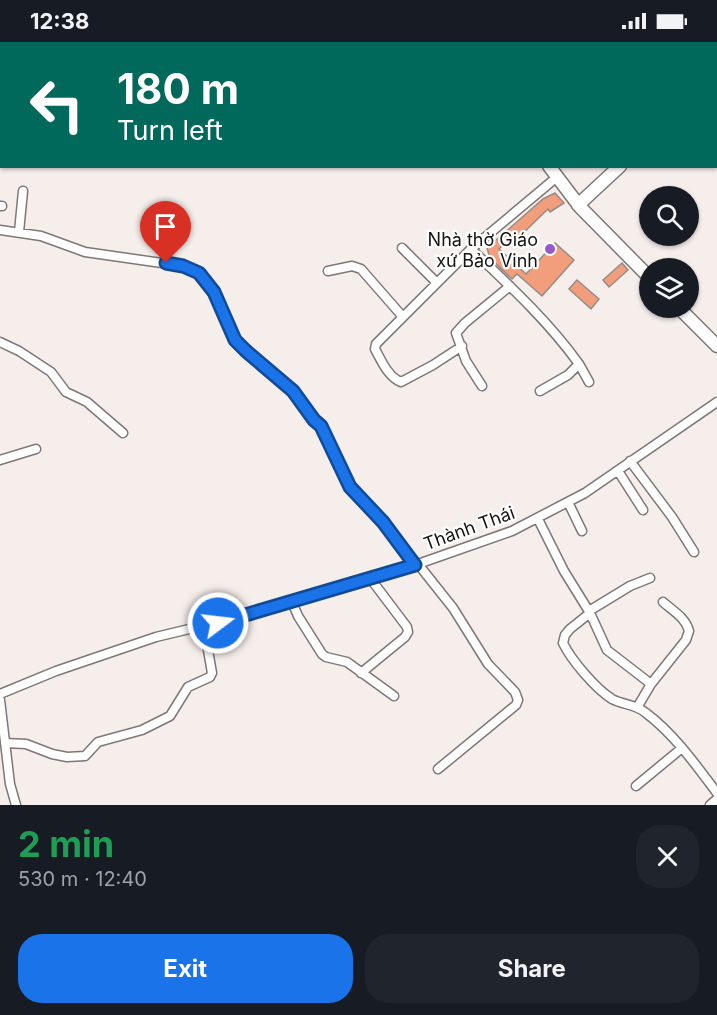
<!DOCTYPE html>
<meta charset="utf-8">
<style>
body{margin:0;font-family:Inter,sans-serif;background:#20242c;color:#f1f3f6;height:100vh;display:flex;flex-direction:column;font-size:22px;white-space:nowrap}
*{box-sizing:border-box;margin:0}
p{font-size:20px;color:#9ea1a6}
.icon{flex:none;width:33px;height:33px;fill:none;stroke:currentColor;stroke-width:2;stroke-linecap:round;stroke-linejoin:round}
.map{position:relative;height:763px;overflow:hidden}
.sheet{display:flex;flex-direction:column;background:#171b24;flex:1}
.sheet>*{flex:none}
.guide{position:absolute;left:0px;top:0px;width:717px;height:126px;box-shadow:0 2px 4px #0004;background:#00695c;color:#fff;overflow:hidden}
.fabs{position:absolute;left:639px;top:144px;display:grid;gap:12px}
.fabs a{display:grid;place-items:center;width:60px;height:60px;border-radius:50%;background:#171b24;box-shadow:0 2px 4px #0004;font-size:30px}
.pin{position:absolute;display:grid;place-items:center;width:51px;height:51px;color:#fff;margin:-62px -26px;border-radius:50% 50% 50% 0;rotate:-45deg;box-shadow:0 0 6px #0007}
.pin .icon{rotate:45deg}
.me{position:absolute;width:66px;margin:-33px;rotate:75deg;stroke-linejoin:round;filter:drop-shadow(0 0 4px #0008)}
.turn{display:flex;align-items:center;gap:21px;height:126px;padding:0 18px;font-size:27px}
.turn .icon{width:78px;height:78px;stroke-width:2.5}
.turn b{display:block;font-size:42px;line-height:51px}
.round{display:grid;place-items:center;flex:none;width:63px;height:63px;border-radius:24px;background:#20242c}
.summary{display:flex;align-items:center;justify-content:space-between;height:102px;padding:0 18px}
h1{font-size:36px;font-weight:700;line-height:45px;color:#1e9e55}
.action{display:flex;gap:12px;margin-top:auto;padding:12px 18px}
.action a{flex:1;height:69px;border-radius:24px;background:#1a73e8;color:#fff;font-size:24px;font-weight:700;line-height:69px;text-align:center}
.action a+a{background:#20242c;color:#f1f3f6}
.status{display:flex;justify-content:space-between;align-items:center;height:42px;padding:0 30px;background:#171b24;direction:ltr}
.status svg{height:16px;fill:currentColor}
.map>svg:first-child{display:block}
.building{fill:#f29d7c;stroke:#938c89;stroke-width:1.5}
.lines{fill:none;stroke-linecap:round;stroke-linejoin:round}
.street-casing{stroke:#7e7775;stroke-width:11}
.secondary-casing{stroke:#7e7775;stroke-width:15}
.street{stroke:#fff;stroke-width:8}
.secondary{stroke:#fff;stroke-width:12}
.route-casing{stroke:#114b97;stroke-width:15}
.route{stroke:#1a73e8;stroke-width:10}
.poi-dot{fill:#9758ce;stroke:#fff;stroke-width:2}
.labels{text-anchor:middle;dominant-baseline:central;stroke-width:4.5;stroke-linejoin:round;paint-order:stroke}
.poi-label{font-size:18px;fill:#151312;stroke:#fff;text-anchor:end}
.street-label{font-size:18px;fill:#151312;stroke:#fff}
</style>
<div class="status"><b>12:38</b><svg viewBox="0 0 49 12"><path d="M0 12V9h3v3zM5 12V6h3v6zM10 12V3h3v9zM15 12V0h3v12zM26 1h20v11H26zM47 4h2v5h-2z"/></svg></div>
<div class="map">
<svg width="717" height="763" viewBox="0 0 717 763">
<rect width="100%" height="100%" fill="#f6eeeb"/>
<path class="building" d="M555,151L564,161L550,170L548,167L515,199L511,195L499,207L526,232L555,201L574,218L542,254L517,232L512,237L490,216L487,206L543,157Z
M622,221L628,228L609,245L603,238Z
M577,238L599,257L591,267L569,247Z"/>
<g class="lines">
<defs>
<path id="street" d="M84,2L85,0
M332,2L334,0
M0,164H2
M0,188L41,194L85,210L183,224L192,227L208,242L239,303L293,349L314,378L321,384L350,445L383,480L415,523
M19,190L23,149
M402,206L437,241
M471,207C509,243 549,280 579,322L568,333L540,349
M328,229L352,224L361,227L403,275
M0,300L19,309L51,330L66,350L87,360L123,391
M462,304L433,323L401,340C388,335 381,318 375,307L376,302L471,207L557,135
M579,322L589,340
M482,344L466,319L456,291L465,281L510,244
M0,418L36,407
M630,419L672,475L694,510
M618,429L643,468
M568,460L582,489
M538,477L564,529L590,571L570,587L565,593L563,601C571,618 596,647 612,657C623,663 636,662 646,671C674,692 696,723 717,751
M418,522L453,566L488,622L515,650L518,658L516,663L438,727
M292,560L298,574L322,612L326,615L347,620L394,654
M589,569L630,544L650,536
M590,571L607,608L651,642L638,664
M361,631L405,595L408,590L407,585L370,536
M651,642L686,598L689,589C686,576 673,569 663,560
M0,652L56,629L156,595L260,570L418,522L512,489L585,451L717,360
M0,658L10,742L16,763
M5,701L26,702L52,712L67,715L85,714L98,700L142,688L170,674L188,645L210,635L212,631L204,585
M636,744L682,706
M710,763L717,757"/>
<path id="secondary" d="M457,0L458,2
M716,27L717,25
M549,124L580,165L650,236
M578,163L620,124
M679,266L717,304"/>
</defs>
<use href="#street" class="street-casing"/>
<use href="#secondary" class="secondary-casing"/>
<use href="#street" class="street"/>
<use href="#secondary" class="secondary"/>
</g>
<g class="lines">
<defs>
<path id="route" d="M166,221L183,224L199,231L214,250L235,298L246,309L293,349L314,378L321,384L350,445L383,480L415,523L218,581"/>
</defs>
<use href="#route" class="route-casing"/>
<use href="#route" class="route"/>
</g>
<circle class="poi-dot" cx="550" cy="207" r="6"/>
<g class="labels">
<g class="poi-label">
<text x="538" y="197">Nhà thờ Giáo<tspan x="538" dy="21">xứ Bảo Vinh</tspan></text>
</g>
<g class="street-label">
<text transform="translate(469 486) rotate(-20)">Thành Thái</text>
</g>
</g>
</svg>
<div class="fabs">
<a><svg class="icon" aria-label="search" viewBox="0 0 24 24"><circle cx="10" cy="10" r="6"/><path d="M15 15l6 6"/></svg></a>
<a><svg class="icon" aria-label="layers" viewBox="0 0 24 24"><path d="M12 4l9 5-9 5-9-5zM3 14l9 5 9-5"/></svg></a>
</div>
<div class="pin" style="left:166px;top:221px;background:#d93025"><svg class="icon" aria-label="arrive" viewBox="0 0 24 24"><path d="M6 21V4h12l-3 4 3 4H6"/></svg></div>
<svg class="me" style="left:218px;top:581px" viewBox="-20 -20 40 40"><circle r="17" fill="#1a73e8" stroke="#fff" stroke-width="3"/><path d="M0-11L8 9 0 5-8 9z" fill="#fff"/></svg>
<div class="guide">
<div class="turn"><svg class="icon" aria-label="left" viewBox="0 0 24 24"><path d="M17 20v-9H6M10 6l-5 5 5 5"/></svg><div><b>180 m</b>Turn left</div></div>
</div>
</div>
<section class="sheet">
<div class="summary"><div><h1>2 min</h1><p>530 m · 12:40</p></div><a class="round"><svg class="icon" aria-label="close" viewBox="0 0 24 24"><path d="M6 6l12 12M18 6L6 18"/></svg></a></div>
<div class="action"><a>Exit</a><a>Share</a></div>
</section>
